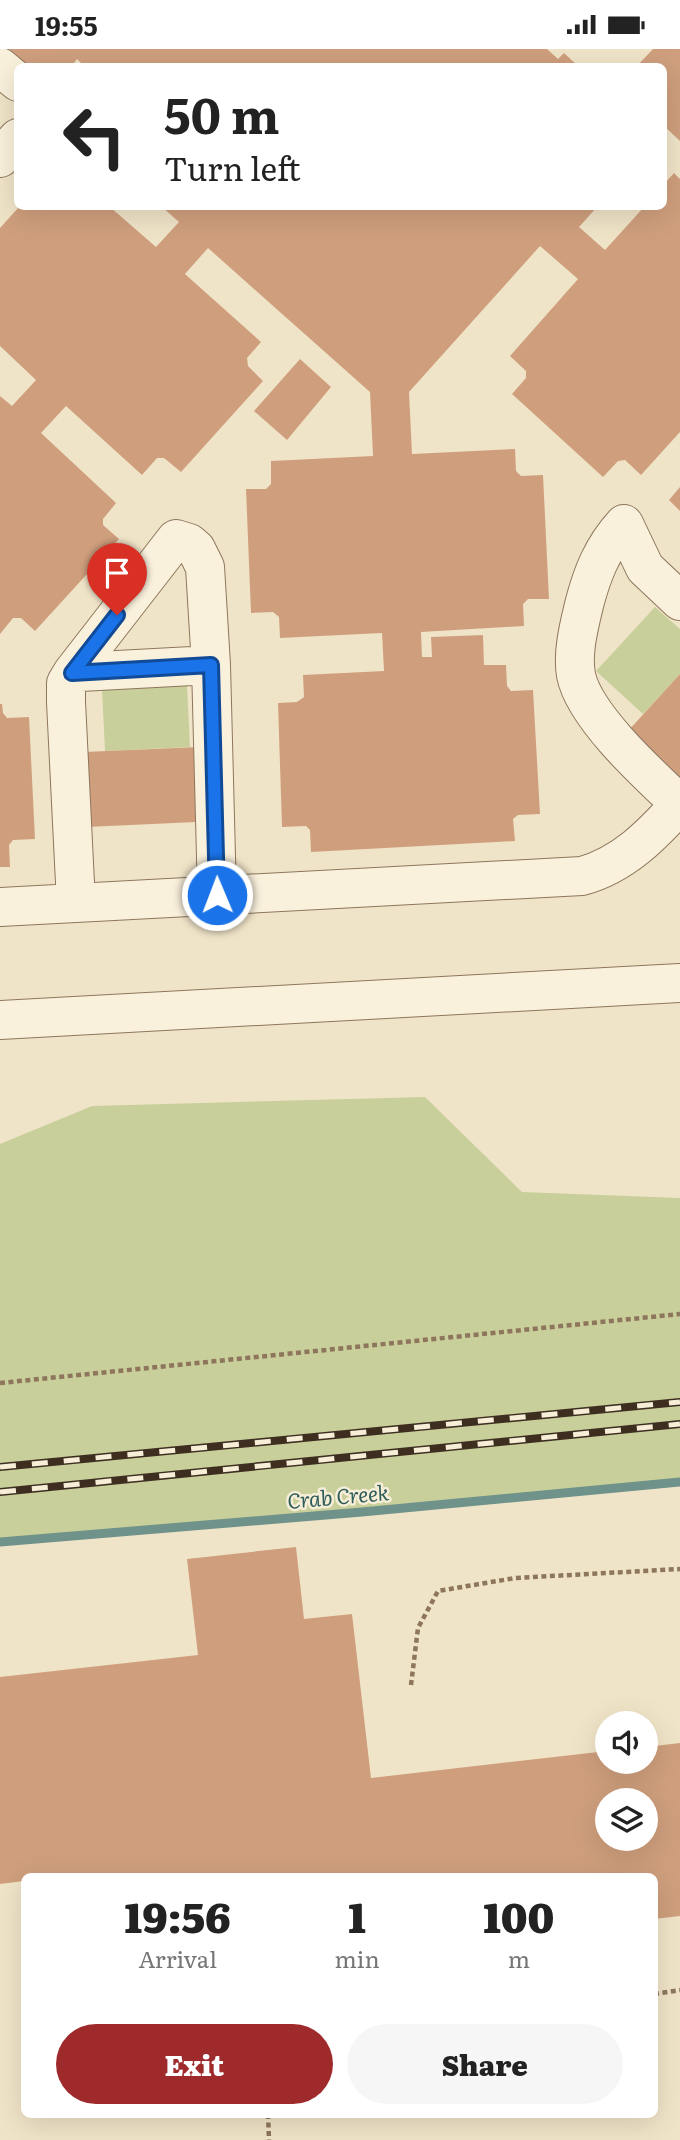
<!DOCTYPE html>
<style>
body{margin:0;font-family:Literata,serif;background:#f6f6f6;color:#222;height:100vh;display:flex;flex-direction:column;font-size:26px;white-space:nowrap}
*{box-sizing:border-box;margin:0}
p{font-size:23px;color:#767676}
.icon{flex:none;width:38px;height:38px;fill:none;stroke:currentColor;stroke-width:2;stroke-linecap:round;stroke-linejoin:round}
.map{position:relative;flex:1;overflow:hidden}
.sheet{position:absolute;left:21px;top:1824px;width:637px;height:245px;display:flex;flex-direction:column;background:#fff;border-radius:10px;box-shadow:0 7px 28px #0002}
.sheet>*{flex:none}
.hud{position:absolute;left:14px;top:14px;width:653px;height:147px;border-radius:10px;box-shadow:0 7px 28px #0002;background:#fff;color:#222;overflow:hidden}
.fabs{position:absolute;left:595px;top:1662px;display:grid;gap:14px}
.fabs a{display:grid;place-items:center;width:63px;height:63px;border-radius:50%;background:#fff;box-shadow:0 7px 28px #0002;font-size:35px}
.pin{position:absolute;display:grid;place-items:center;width:60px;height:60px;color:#fff;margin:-72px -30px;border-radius:50% 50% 50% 0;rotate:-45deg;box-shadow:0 0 7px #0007}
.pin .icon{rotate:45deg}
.me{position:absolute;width:77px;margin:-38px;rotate:359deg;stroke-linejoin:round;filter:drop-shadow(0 0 5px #0008)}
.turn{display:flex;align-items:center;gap:24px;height:147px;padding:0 35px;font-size:32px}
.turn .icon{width:91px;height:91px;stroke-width:2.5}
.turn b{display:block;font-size:49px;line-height:60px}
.eta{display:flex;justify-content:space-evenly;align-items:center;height:119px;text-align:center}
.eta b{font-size:42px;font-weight:800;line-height:49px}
.primary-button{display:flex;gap:14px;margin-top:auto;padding:14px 35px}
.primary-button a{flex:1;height:80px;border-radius:42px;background:#9e2a2b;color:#fff;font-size:28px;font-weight:800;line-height:80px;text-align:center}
.primary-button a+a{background:#f6f6f6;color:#222}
.status{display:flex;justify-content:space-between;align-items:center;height:49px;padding:0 35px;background:#fff;direction:ltr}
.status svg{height:19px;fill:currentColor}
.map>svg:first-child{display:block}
.green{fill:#c9cf9b}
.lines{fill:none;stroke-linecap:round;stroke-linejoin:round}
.stream{stroke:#6f938a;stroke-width:9}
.building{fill:#cf9f7d;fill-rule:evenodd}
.minor-casing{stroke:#8d765c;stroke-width:40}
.path{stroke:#8d765c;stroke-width:4.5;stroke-dasharray:5 3.5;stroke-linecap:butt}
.minor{stroke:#faf1dc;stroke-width:38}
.rail-casing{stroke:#3d2e20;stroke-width:8}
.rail{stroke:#f7eed8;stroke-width:5;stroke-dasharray:16;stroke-linecap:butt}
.route-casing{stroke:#114b97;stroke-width:18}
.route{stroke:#1a73e8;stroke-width:12}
.labels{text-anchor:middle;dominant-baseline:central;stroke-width:5;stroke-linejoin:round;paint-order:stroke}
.water-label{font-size:21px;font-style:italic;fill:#2f5d5a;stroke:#f7eed8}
</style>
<div class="status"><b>19:55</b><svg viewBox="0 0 49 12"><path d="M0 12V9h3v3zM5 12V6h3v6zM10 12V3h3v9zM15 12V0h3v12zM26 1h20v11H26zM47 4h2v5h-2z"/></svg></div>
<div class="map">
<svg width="680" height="2091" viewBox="0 0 680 2091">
<rect width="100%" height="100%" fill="#f0e4c8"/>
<path class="green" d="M655,558L680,580V625L643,665L596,622Z
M187,637L190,698L105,702L102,640Z
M425,1048L522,1143L680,1149V1433L362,1463L0,1493V1095L92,1057Z"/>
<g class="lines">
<path class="stream" d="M0,1493L362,1463L680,1433"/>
</g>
<path class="building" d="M9,0H547L558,10L564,4L579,18H85L77,10L71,18H29Z
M653,0H680V92L663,76V18H636Z
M674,124L680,130V383L641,426L625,411L618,412L603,428L512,345L526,329V322L510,307L578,230L540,197L409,343L412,405L515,400L516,422L521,427L543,426L549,550H528L523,555L524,577L421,583L422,608H432L431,588L483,586L484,616H506L507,637L511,642L533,641L540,765L518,766L513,770L515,792L311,803L310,781L306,777L282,778L278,654L297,653L304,648L303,626L384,622L382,584L280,589L279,568L273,563L251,564L246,440H266L271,435V412L373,407L370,343L208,199L185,225L261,293L247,309L248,317L263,332L181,423L164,409H157L142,426L66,357L41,384L116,454L103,470V476L119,490L35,582L21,569H13L0,585V347L12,357L36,331L0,297V179L19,158H110L156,198L179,173L162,158H597L579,178L605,201L644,158H663V136Z
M300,310L331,338L287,391L254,362Z
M680,438V462L669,451Z
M680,625V729L628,682Z
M0,655H2L3,664L7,669L29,668L35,790L13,791L9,796L10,818H0Z
M199,698L196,773L87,778L84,703Z
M296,1498L304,1570L352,1565L371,1729L607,1702V1713H646V1698L680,1694V1867L654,1870V1827H98L97,1824L70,1827H24V1832L0,1835V1628L198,1606L187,1510ZM607,1752H646V1790H607Z"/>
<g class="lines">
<defs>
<path id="minor" d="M0,18L18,33
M0,109L18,89
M680,552L645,519L624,475C602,499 592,525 584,556C579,577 572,604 576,626C584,667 649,726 680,755
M72,624L176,490L189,494L196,500L205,518L211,616L217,846
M76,854L66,653V634L72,624L80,623L211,616
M0,858L582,827C623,816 652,786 680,755
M0,971L680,934"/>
</defs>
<use href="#minor" class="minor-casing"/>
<path class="path" d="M0,1334L680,1265
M411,1636L418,1579L438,1542L515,1529L680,1520
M654,1945L680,1941
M268,2065L269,2091"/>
<use href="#minor" class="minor"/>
<defs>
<path id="rail" d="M0,1418L680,1353
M0,1443L680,1375"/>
</defs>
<use href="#rail" class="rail-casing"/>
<use href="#rail" class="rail"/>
</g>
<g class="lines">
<defs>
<path id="route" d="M117,566L72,624L211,616L217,846"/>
</defs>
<use href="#route" class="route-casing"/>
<use href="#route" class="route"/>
</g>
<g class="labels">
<g class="water-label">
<text transform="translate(338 1446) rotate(-5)">Crab Creek</text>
</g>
</g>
</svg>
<div class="fabs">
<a><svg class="icon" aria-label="sound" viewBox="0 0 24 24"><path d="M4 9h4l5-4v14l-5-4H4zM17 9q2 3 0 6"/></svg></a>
<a><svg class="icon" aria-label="layers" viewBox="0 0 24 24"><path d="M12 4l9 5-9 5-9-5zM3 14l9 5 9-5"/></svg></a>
</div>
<div class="pin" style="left:117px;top:566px;background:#d93025"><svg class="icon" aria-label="arrive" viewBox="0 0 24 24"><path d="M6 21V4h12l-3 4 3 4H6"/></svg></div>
<svg class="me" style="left:217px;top:846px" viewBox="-20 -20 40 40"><circle r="17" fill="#1a73e8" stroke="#fff" stroke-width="3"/><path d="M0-11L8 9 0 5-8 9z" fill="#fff"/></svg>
<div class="hud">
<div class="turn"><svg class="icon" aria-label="left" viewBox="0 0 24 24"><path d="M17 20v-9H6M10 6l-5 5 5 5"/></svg><div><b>50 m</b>Turn left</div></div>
</div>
<section class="sheet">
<div class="eta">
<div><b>19:56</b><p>Arrival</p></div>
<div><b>1</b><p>min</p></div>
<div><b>100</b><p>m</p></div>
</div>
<div class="primary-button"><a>Exit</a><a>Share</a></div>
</section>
</div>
